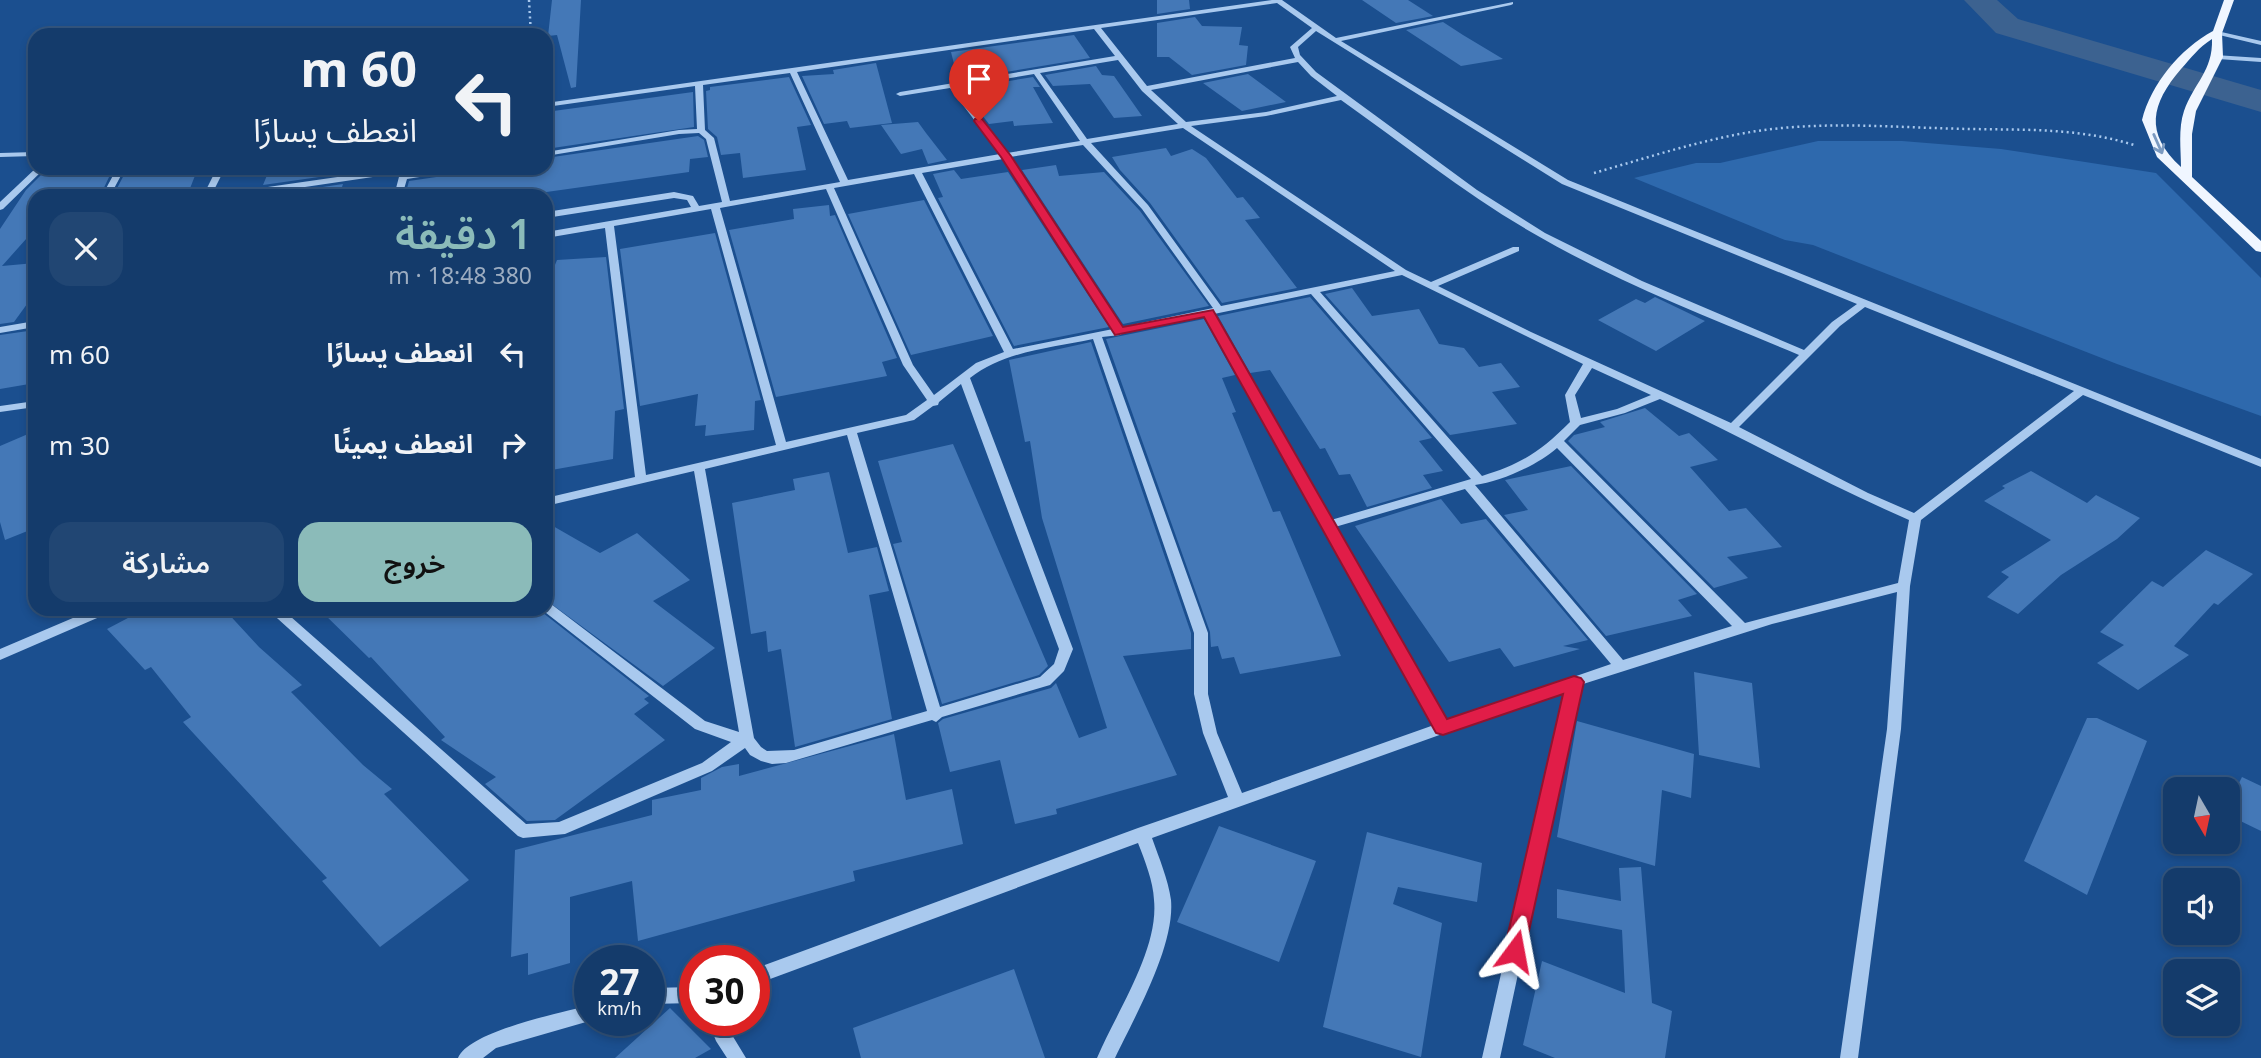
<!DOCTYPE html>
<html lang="ar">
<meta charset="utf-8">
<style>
body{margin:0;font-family:"Noto Sans","Noto Sans Arabic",sans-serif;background:#214673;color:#f1f3f6;direction:rtl;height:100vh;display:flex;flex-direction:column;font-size:26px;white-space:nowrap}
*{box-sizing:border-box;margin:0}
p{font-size:23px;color:#9dadc1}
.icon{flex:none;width:38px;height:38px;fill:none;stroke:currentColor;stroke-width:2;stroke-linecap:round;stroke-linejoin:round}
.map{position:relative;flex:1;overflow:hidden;direction:ltr}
.sheet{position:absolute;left:28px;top:189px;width:525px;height:427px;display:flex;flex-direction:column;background:#143b6b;border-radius:21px;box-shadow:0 4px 10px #0003,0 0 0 2px #33557e;direction:rtl}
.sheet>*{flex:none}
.banner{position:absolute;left:28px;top:28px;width:525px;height:147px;border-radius:21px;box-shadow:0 4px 10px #0003,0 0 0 2px #33557e;direction:rtl;background:#143b6b;color:#f1f3f6;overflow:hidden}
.needle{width:46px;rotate:171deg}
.tools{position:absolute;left:2163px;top:777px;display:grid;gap:14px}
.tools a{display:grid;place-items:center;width:77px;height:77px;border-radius:14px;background:#143b6b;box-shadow:0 4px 10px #0003,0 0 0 2px #33557e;font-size:35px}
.speed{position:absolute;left:574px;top:945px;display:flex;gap:14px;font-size:35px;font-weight:700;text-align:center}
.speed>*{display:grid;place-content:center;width:91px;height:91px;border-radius:50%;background:#143b6b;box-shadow:0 4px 10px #0003,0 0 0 2px #33557e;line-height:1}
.speed small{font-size:18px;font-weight:400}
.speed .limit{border:10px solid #d22;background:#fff;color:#111}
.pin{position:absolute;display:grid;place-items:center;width:60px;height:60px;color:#fff;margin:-72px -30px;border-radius:50% 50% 50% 0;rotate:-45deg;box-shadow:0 0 7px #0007}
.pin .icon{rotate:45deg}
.me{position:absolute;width:77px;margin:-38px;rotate:13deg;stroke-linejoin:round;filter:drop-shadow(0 0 5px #0008)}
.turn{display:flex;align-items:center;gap:24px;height:147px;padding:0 21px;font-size:32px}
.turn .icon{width:91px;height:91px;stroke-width:2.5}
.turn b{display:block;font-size:49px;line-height:60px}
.round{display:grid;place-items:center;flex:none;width:74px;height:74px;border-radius:21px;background:#214673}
.summary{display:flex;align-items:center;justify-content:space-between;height:119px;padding:0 21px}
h1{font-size:42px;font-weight:600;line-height:52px;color:#8bbbb9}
.cta{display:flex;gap:14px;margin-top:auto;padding:14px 21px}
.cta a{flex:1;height:80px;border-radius:21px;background:#8bbbb9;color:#111;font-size:28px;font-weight:600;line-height:80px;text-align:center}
.cta a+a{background:#214673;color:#f1f3f6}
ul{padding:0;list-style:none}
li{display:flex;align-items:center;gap:21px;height:91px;padding:0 21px}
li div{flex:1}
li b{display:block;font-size:26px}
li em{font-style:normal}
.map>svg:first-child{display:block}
.green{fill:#2e69ad}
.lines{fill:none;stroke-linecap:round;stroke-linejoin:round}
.river{fill:#3c6290;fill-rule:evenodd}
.building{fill:#4478b7}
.path{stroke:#a9c9ee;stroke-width:2.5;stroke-dasharray:2 3.5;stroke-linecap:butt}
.minor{fill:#a9c9ee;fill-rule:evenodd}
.major{fill:#f0f6ff;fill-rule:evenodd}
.oneway{stroke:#7b9ac1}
.route{fill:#e11d48;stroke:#92132f;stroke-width:2}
</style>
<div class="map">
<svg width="2261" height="1058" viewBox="0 0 2261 1058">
<rect width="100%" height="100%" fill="#1b4f8f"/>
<path class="green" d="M1818,141H1902L2001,149L2156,173L2261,278V416L2117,364L1813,245L1785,240L1634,178L1696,163H1720Z"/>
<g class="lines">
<path class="river" d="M1964,0H1997L2018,19L2261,90V112L1996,33Z"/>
</g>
<path class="building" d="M552,0H581L576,87L571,88L557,35L548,36Z
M1157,0H1189L1190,9L1157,14Z
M1362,0H1408L1433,16L1396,23Z
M1195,17L1202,26L1242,27L1239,45L1248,46L1246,65L1192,75L1169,57H1157V23Z
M1443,22L1463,35L1503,59L1461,66L1406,30Z
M1074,35L1090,58L958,80L951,52Z
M876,63L892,123L850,128L847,121L824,124L802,76L834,74L833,70Z
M1096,66L1102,75L1114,76L1142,116L1114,118L1090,84L1053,86L1045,75Z
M1248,74L1286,102L1242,111L1203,83Z
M789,77L811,125L797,127L806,170L743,178L740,153L721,155L717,137L708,129L706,91L710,90V87Z
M1033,77L1040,87H1033L1053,123L1014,126L1013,121L989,124L962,89Z
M693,92L694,127L546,149V112Z
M918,122L926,133L947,160L928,164L922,149L901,154L881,125Z
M698,136L704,140L708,157L690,159L689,172L518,196H405L409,181L457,174L463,169L546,168V158Z
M1166,148L1171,156L1192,149L1206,158L1237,198L1243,197L1260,218L1245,220L1297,288L1222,303L1150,203L1120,170L1112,157Z
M1056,165L1059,176L1104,172L1140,211L1209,306L1123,324L1022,170Z
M48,168H101L94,177L110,175L100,196H35V229L2,266L35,263V293L14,322L0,324V229L26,190Z
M159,168H198L187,196H113L125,173Z
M270,168H348L347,173L263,185Z
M954,170L961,179L1008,172L1109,327L1014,346L938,198L943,197L933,174Z
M343,184L339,196H262Z
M924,200L993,336L911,355L848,214Z
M829,205L830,216L835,215L897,358L882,362L887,376L776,397L729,230L794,219L793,209Z
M715,233L761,400L755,401L754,430L705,436L706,425L695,426L698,394L640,406L620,249Z
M606,257L624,409L615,411L613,459L546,471V287L557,260Z
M1352,288L1372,316L1419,309L1439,344L1464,348L1479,367L1501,363L1520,387L1492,392L1517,424L1450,435L1325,294Z
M1310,297L1432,438L1419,441L1443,471L1423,475L1432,488L1367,507L1350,474L1339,475L1325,448L1320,449L1270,370L1250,373L1218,316Z
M1655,297L1705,321L1656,351L1598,320L1636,299L1645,303Z
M1204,319L1235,375L1222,378L1236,412L1232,413L1273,512L1280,511L1341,656L1240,674L1234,657L1222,659L1218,646L1211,647L1210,632L1106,339Z
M35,330V383L0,389V335Z
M1091,342L1191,633V649L1123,656L1177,775L1056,809L1057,814L1015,824L1000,760L950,772L938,723L943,719L1051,688L1056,683L1079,738L1107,728L1042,518L1030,441L1025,442L1009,360Z
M1645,408L1679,436L1689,433L1718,460L1690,467L1729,511L1746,508L1782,547L1727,557L1748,578L1714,588L1568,441L1574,435L1605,427L1600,422Z
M35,431V528L5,540L0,522V446Z
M953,444L1048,666L1039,675L942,704L893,544L902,542L878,461Z
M1571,466L1697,594L1678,600L1692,616L1606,636L1504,515L1528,510L1505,480Z
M2031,471L2087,503L2096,495L2140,518L2117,539L2061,575L2018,614L1987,597L2009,577L2001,572L2051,540L1984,501L2005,488L2002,486Z
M829,472L848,553L877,547L889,591L869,595L892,719L795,747L781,649L768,652L766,631L751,634L732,503L795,490L793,479Z
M1441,499L1461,524L1486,519L1588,640L1563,646L1580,649L1514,667L1500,648L1449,662L1355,526Z
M546,522L600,553L637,533L690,580L653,601L715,648L663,686L546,600Z
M2206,550L2253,574L2218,605L2214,603L2174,646L2189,655L2138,690L2097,663L2124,645L2100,632L2152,581L2163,587Z
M145,609H224L259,647L302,685L291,692L363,765L392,789L384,794L469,880L380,947L322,881L327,878L183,722L191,717L151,667L145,670L107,629Z
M319,609H538L649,696L644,699L649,703L634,714L665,740L555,820L527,821L485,784L496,777L441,740L445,737L371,657L369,658Z
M1694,672L1752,683L1760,768L1699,755Z
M2087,718H2097L2147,741L2087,895L2024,861Z
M1577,721L1694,754L1691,798L1662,790L1655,866L1557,837Z
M894,734L906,800L952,789L963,844L853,871L855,881L638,941L632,881L570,897V963L528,975V953L511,957L515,850L652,815V800L701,790V778L722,767L739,764V776Z
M2242,777L2261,786V831L2228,815V780L2238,785Z
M1219,826L1316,861L1279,962L1177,922Z
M1367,832L1482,863L1477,902L1398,887L1393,904L1442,923L1421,1057L1323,1027Z
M1641,867L1652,1003L1672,1011L1665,1058H1555L1523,1045L1542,961L1625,993L1622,930L1557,918V889L1621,901L1619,868Z
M1014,969L1045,1058H861L853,1028Z
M670,1008L711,1049L695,1058H615Z"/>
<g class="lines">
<path class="path" d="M529,0L531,35
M1594,173C1650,157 1706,138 1764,130C1833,121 1902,128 1971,129C2027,130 2080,128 2134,145"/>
<path class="minor" d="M1272,0H1282L1336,38L1513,2V4L1511,5L1341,41L1568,180L2261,459V467L2083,395L1921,520L1910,586L1901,729L1858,1058H1840L1887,729L1897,592L1772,624L1580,685L1500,1058H1482L1565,690L1152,838C1159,858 1168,879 1171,900C1175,946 1135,1016 1115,1058H1097C1116,1013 1159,950 1154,900C1153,881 1145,861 1138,843L754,985V969L1138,828L1228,797L1203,733L1194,694V633L1093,339C1051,348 1004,351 970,378L1073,649L1064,671L1050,685L942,717L936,722L932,720L786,763L772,764L761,761L750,755L745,748L712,771L565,834L523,838L518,836L267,609H282L526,824L559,822L702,763L731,742L695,729L541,609H546V602L551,604L705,721L739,732L694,471L546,506V498L635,477L605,228L546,238V232L691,207L687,200L674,198L546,218V212L674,192L693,196L699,206L722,202L706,139L699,133L679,134L546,156V152L679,130L697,129L695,86L546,107V103ZM1277,3L1312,28L1290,47L1295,58L1147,86L1101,28ZM1094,29L1115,56L900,92L896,94L900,96L950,88L1000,154L848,180L797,72ZM1316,31L1562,184L1857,304L1832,322L1804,350L1642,281L1545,233L1477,190L1316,72L1300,55L1298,47ZM1118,60L1142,91L1178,124L1087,139L1040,73ZM1298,62L1311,76L1337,96L1266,112L1186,122L1151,90ZM790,73L840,182L730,201L714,138L705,130L703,85ZM1034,74L1080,141L1007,153L957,87ZM1341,100C1406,146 1469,197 1538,236C1621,284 1711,318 1799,355L1731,423L1531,332L1438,286L1519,251V247H1513L1431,282L1406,270L1191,126L1266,116ZM1183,128L1395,271L1221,306L1148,205L1091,143ZM1083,145L1142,209L1213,308L1122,327L1010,157ZM1003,159L1113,329L1013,349L922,173ZM914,174L1004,352L976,363L934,395L913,365L834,188ZM826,189L903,365L927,400L906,415L786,442L720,208ZM711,209L776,445L646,475L614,226ZM1402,275L1583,364L1565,395L1570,422C1541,451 1522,464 1482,476L1320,292ZM1311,294L1471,479L1331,520L1214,314ZM1865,307L2074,391L1914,513L1868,493L1739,427L1840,326ZM1205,316L1434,725L1242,793L1217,733L1208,694V633L1102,337L1120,335L1125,332ZM1592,368L1651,395L1617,409L1581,418L1575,395ZM961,384L1059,649L1054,664L1040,677L940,707L857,433L914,420L933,406L938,405L939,402ZM1660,399C1744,438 1824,483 1909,520L1898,583L1745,623L1564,441L1580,425L1625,413ZM847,435L927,711L794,750L767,751L761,747L754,738L705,469ZM1557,448L1732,626L1623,660L1475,485C1500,482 1538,465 1557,448ZM1465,489L1611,664L1446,721L1335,527Z
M2217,31L2261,41V45L2215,34V32Z
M2215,55L2261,58V62L2218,59L2214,57Z
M35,152V156L0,157V153Z
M36,168H45L3,209L0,210V202Z
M117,168H125L110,196H102Z
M217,168H225L211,196H203Z
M400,168H409L408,174L442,168H461L457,171L407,179L402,196H394L400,173L244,196H222L226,193Z
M35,321V327L0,333V327Z
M35,401V407L0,412V406Z
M94,609H113L111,612L0,660V649Z
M695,987V1003L649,1004V988Z
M590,1005V1020H593L496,1048L483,1058H458C469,1031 561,1013 590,1005Z
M708,1020H726L729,1030L746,1058H727L716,1041Z"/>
<path class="major" d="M2224,0H2234L2222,33L2223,57L2196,111L2192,134V177L2261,241V252L2256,251L2157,157L2142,120C2151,84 2180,49 2213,31ZM2212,39C2213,71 2194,83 2184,111C2178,129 2181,149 2181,167C2144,133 2151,104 2181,69C2191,58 2199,47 2212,39Z"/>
</g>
<defs><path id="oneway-shaft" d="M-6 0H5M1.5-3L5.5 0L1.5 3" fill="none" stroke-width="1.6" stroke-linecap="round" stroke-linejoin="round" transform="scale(1.75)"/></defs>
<use class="oneway" href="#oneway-shaft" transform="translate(2158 144) rotate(66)"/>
<path class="route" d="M975,119H982L1011,156L1123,327L1213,310L1447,719L1574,676L1581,678L1584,682L1523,958L1515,961L1507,958L1504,951L1563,694L1443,735L1436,733L1204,317L1115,335L1001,157L974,121Z"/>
</svg>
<div class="tools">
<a><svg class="needle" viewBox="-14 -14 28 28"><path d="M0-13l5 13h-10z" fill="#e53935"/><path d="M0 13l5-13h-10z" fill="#9dadc1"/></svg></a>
<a><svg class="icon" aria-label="sound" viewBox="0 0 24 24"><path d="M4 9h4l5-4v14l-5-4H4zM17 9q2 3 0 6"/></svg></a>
<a><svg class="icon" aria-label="layers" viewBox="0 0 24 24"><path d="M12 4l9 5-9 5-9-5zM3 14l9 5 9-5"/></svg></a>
</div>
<div class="speed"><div>27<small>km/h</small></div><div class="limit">30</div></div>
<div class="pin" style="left:979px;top:121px;background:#d93025"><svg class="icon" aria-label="arrive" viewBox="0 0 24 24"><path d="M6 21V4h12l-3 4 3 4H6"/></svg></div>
<svg class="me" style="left:1515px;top:951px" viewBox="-20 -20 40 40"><path d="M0-17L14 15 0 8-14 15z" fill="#e11d48" stroke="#fff" stroke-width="4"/></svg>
<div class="banner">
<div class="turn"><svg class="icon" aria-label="left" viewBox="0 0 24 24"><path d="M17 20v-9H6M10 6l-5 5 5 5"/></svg><div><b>60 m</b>انعطف يسارًا</div></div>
</div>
<section class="sheet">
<div class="summary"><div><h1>1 دقيقة</h1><p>380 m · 18:48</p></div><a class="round"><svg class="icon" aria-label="close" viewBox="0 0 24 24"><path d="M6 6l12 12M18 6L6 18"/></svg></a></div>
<ul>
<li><svg class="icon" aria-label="left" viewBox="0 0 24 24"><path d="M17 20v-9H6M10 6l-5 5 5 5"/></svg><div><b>انعطف يسارًا</b></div><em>60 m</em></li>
<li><svg class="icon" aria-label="right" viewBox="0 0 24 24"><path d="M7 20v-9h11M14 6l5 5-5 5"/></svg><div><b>انعطف يمينًا</b></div><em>30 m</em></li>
</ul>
<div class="cta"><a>خروج</a><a>مشاركة</a></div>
</section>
</div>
